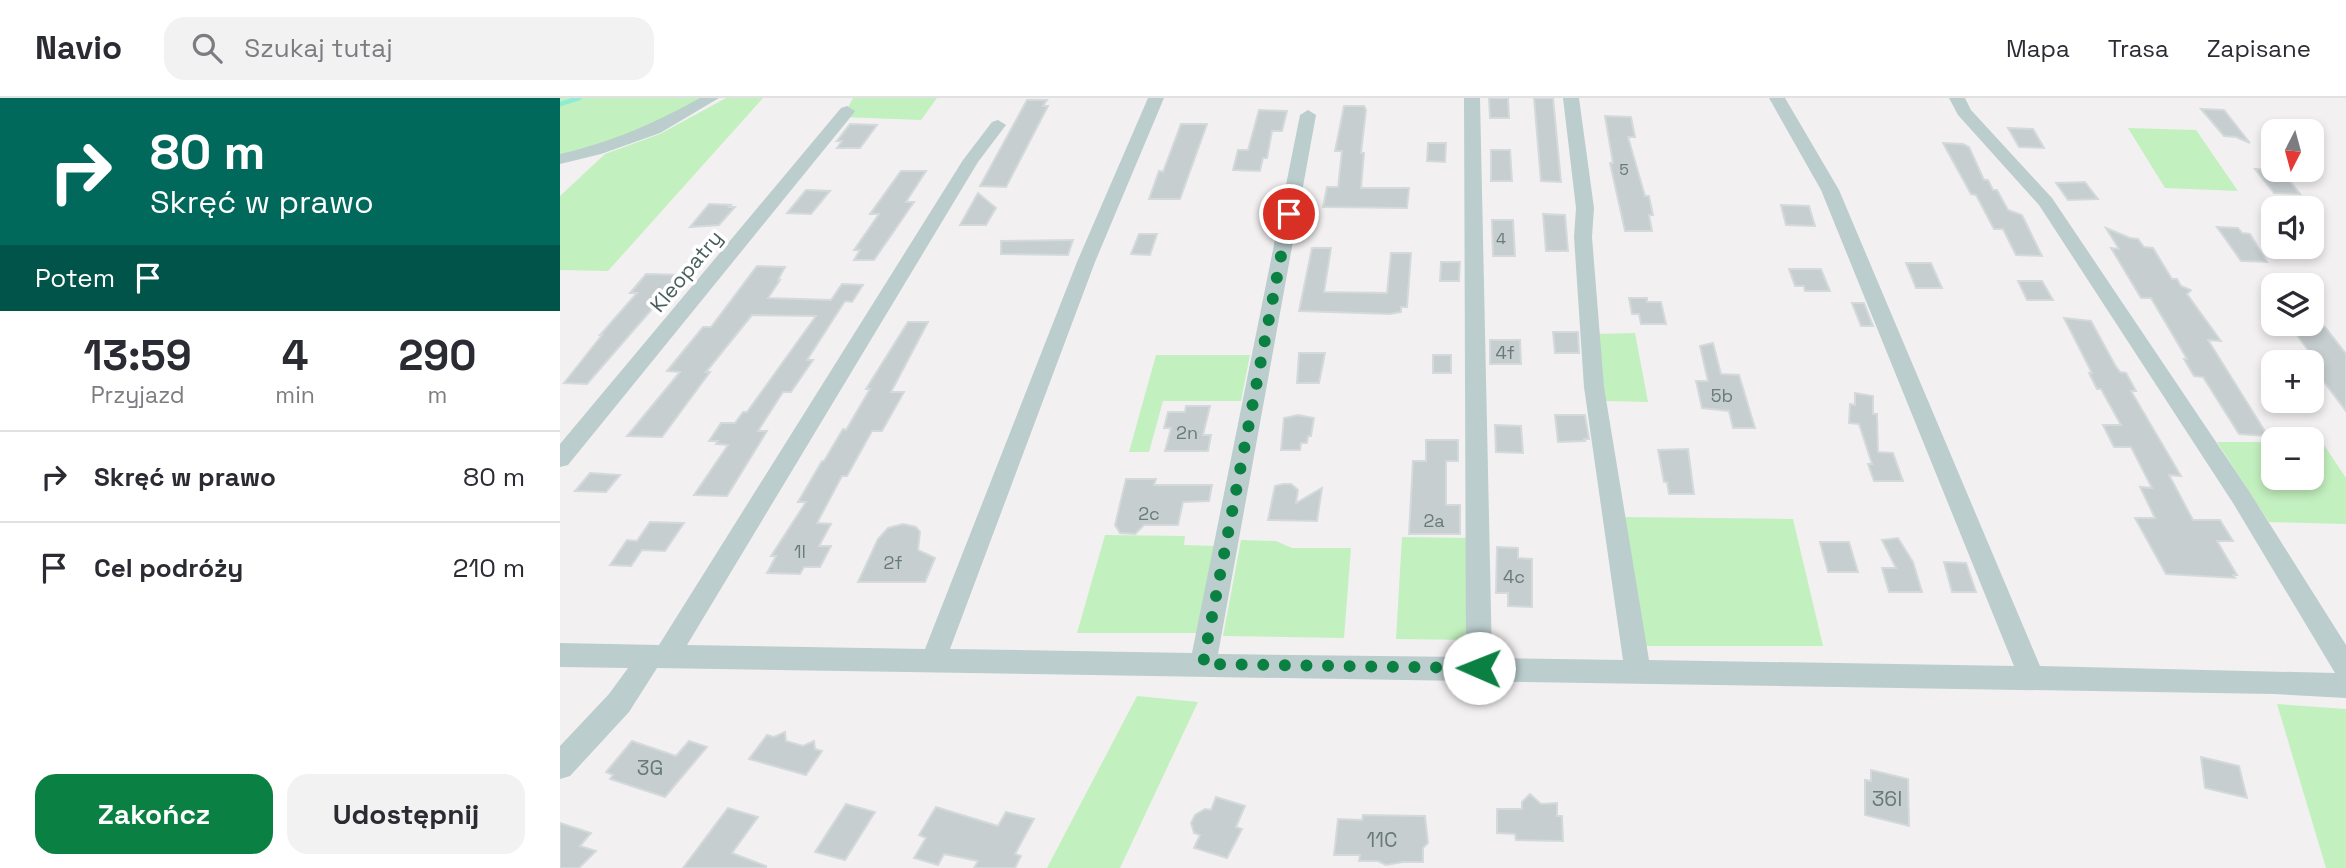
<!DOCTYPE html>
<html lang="pl">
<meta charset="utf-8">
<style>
body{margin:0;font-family:"Space Grotesk",sans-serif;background:#f2f2f3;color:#2b2b33;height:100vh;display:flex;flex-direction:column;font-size:26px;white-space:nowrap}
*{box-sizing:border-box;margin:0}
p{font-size:23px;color:#7c7c81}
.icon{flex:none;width:38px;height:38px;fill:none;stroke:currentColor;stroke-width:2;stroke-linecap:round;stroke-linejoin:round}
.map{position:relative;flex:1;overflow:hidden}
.drawer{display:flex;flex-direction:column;background:#fff;width:560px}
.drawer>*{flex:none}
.guide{background:#00695c;color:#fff;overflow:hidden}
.needle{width:46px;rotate:186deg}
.buttons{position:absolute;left:1701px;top:21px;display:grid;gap:14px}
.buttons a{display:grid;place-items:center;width:63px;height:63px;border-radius:14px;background:#fff;box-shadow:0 4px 10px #0003;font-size:35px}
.pin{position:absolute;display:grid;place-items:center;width:60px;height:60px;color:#fff;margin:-30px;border:4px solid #fff;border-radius:50%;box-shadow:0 2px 7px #0007}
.me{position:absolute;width:77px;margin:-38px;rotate:271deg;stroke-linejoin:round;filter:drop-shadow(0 0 5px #0008)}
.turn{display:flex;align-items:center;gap:24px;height:147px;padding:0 35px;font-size:32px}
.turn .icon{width:91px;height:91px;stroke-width:2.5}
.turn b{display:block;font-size:49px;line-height:60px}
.then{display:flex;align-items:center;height:66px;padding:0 35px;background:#0003;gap:14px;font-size:26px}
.eta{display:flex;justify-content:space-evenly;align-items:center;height:119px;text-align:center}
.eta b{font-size:42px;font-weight:700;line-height:49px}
.action{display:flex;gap:14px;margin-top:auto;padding:14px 35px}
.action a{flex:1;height:80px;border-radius:21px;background:#0b8043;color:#fff;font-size:28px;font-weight:700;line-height:80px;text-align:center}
.action a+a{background:#f2f2f3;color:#2b2b33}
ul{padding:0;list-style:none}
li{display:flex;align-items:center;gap:21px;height:91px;padding:0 35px;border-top:2px solid #e1e1e2}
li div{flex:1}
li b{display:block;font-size:26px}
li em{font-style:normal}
header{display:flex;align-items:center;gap:42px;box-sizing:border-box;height:98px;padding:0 35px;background:#fff;border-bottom:2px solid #e1e1e2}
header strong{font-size:33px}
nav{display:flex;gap:38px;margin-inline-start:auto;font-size:24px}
.search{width:490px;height:63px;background:#f2f2f3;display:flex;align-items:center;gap:18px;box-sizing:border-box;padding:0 24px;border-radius:21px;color:#7c7c81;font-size:26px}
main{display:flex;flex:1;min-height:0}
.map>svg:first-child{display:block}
.green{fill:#c3f0bf}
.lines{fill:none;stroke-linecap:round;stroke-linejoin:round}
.stream{stroke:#8cecd4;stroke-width:4.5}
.building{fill:#c7ced0;stroke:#d4dadb;stroke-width:2}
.minor{fill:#bccdcd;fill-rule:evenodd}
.route{stroke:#0b8043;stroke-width:12;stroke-dasharray:0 21.6}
.labels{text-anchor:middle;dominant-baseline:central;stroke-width:7;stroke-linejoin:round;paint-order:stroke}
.far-number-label{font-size:16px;fill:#687a7a}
.number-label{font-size:18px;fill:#687a7a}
.street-label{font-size:21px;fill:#485e5e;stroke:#fff}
.near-number-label{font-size:21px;fill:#687a7a}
</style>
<header>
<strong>Navio</strong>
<div class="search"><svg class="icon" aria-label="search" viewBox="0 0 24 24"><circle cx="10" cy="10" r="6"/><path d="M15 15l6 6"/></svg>Szukaj tutaj</div>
<nav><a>Mapa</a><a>Trasa</a><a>Zapisane</a></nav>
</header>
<main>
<section class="drawer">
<div class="guide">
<div class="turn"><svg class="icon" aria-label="right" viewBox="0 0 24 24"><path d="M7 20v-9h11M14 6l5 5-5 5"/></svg><div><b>80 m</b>Skręć w prawo</div></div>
<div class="then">Potem<svg class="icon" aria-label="arrive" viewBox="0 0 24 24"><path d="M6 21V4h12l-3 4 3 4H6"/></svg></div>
</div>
<div class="eta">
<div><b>13:59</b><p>Przyjazd</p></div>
<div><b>4</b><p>min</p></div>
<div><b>290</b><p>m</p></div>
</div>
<ul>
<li><svg class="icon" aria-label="right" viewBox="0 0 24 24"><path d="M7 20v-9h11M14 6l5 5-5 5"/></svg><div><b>Skręć w prawo</b></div><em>80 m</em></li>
<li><svg class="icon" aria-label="arrive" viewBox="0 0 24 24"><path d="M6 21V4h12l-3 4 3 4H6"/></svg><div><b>Cel podróży</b></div><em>210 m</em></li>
</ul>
<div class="action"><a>Zakończ</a><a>Udostępnij</a></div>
</section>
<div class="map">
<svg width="1786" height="770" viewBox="0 0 1786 770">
<rect width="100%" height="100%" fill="#f3f0f1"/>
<path class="green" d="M0,0H143L89,30L0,58Z
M166,0H203L48,173L0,172V98L45,56L100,36Z
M293,0H377L361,22L283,19Z
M1568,30L1636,32L1678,93L1605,90Z
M1075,235L1088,304L1045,303L1036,236Z
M596,257H690L681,303H603L589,354H569Z
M1657,344H1713V380H1752V344H1762L1786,380V426L1709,424Z
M1064,419L1233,421L1263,548H1079Z
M545,437L625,438L624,447L657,448L641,535H517Z
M842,439L912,440V542L836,541Z
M681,442L716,443L732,450H791L784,540L663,538Z
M577,598L638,604L560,770H487Z
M1717,606L1786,611V770H1766Z"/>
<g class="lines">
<path class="stream" d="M0,6L19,0"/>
</g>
<path class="building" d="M929,0H948L949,20H930Z
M974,0H993L1001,84L981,83Z
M467,2H487L483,8H488L446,89L420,88Z
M784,8H804L806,12L801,55H804L801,90H849L847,110L763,109L767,89H778L782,53H775Z
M1641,11L1664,12L1690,45L1676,39L1664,38Z
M699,12L727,13L722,33H712L707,60H703L700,73L673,72L678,52H688Z
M1045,18L1071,19L1075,39H1068L1085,98H1089L1093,117H1089L1092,133H1065L1050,65H1053Z
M290,26L317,27L300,50H277L282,43H277Z
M621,26H647L620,101H589L599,73L603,74Z
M1448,30L1473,31L1484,50L1459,49Z
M868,45H886L885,64L867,63Z
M1383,45L1403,46L1409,49L1424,82H1428L1433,92H1437L1448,112L1462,117L1482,158L1456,157L1443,131H1434L1416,97L1411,96Z
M931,52H950L952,83H931Z
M1695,71L1721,72L1740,96L1714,95Z
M341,73H366L346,104H354L314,162H294L300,152H294L319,116H310Z
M1525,84L1538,101L1508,102L1496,85Z
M246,92L270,93L251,116L227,115Z
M418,95L436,110L426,127H400Z
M149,106L171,107L169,109H175L159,127L130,129Z
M1221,107L1249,108L1255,128L1226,127Z
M983,116L1005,117L1008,153H986Z
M932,122H953L955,158H933Z
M1657,129L1678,130L1682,135L1690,136L1707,164L1681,163Z
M1546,130L1570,140L1578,141L1584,149L1593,150L1612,181H1617L1621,188L1631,192L1627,196L1661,243L1648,242L1708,338L1679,336L1643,279L1634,278L1624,261H1627L1591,200H1581L1551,150L1559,151Z
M579,136H597L590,157L571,156Z
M513,142L508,157L441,156V143Z
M752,150H771L764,194L827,195L831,155H851L847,209H841V214L830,216L739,213Z
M881,164H900L899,183H880Z
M1346,165H1371L1382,190H1356Z
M197,168L225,169L218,182H220L208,200L271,202L282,186L303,187L292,204L285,203L247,262H253L231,294H223L198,333H207L167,398L134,397L168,347L156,346L158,343H149L161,325H175L183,314H187L256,218L192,217L146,274H150L102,339L67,338L120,274L107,273L143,229H151Z
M1229,171H1261L1270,193H1245L1244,188H1235Z
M86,176L124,177L108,196H105L27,286L4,285L42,237H40L77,195H70Z
M1458,183H1482L1493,202H1467Z
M1069,200H1087V204H1101L1106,226H1081L1079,216H1072Z
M1292,205H1304L1313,228H1301Z
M1504,220L1531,223L1555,267L1560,274L1566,275L1576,293H1571L1621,378L1609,377L1633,422H1660L1673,443H1657L1677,477H1673L1675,480L1606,476L1575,420H1595L1580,389L1592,390L1571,349H1554L1543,327H1561L1541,291H1537L1529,275H1532Z
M348,224H368L331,294H344L322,333H312L287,378H282L257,425L271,426L259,448H271L260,469H244L240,476L207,475L216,458H211L246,404H238L262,363H264L283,331L286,332L310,291H306Z
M1730,227L1765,229L1786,256V313L1752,268V258Z
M993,234H1018L1019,255H995Z
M930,242H960L961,266H930Z
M1153,245L1161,276L1179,277L1195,330H1173L1169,313L1142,310L1136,283H1148L1140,248Z
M739,255H765L759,285H737Z
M873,257H891V275H873Z
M1295,295L1313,298V316H1317L1318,354L1333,355L1343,383H1314L1308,366H1312L1299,326L1289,325L1290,306L1295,307Z
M626,308H650L643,337H651L648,353H605L611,330H604L608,314H625Z
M738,317L754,320L751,338H748L747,345H741L740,352H721L724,320Z
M995,317H1025L1029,341H1024L1025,343L998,344Z
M935,327L961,328L963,355L936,354Z
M866,342H898V363H886V407H900V436H849L853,363H866Z
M1128,351L1134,396H1109L1107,384H1104L1098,352Z
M30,375L60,377L46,394L15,393Z
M566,381H596L594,387H652L649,403L623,404L618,427H584L575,436L560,435L555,427Z
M723,386H731L738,392L736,405L762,390L757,423L708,422L715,388Z
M90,424L124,425L105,453L82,452L71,468L50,467L67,442L77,443Z
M343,426L356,429L360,434L358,452L375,460L365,484H298L318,441L328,430Z
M1338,440L1353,464L1362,494H1329L1322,470H1336L1322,442Z
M1260,444H1289L1298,474H1268Z
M937,449L958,450V460L972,461V509L948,508V495H936Z
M1384,464L1406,465L1416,494H1392Z
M225,634L226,643L243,648L254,643L255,651L262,653L246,677L189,661L207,637L214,639Z
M72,643L116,658L129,643L147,649L105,699L50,681L53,677L46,674Z
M1641,659L1679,668L1687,700L1645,690Z
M1311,672L1348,681L1349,728L1305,717V682L1311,683Z
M970,696L981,706L997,705V718H1002L1003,743L956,742L955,736L937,735V711H962V704Z
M656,699L685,708L676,729L682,731L667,760L634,750L640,737L634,735L631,725L635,717L645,711L651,712Z
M286,706L315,714L285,762L255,754Z
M376,709L438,728L446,714L474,721L455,756L461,758L455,770H414L418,763L384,756L378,767L354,760L366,740L359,737Z
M168,710L198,719L172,755L206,768V770H123Z
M803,717L865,718L868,745L863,750V764H843L826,767L818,763H799L800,757H774L778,721L802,722Z
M0,725L31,735L20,748L36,753L19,770H0Z"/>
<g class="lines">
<path class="minor" d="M140,0H159L100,35L41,56L0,66V56C52,44 93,26 140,0Z
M588,0H604L535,164L390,551L632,555L740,17L748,12L756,17L658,556L906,559L904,0H920L932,560L1063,562L1024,289L1014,139L1016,110L1003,0H1019L1034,110L1032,139L1044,289L1089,562L1454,568L1261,92L1209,0H1225L1279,92L1480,568L1775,575L1673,405L1479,107L1398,17L1389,0H1405L1411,12L1492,100L1689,393L1786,547V600L1714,596L97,570L69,614L10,678L0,681V648L49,596L68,570L0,569V545L99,547L403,62L432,24L438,22L446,27L418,64L127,547L365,551L517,164Z
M287,8L295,13L293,16L8,367L0,369V346L281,10Z"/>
</g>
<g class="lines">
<path class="route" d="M729,116L643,566L919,570"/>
</g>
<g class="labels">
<g class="far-number-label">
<text x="1064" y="71">5</text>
<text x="941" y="140">4</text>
</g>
<g class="number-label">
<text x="945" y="254">4f</text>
<text x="1162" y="297">5b</text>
<text x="627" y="334">2n</text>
<text x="589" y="415">2c</text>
<text x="874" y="422">2a</text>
<text x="240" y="453">1l</text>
<text x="333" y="464">2f</text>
<text x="954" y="478">4c</text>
</g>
<g class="street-label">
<text transform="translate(126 173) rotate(-50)">Kleopatry</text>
</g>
<g class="near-number-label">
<text x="90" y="669">3G</text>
<text x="1327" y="700">36l</text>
<text x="822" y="741">11C</text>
</g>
</g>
</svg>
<div class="buttons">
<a><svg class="needle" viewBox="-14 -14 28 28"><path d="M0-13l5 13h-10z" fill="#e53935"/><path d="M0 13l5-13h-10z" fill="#7c7c81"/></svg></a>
<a><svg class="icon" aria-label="sound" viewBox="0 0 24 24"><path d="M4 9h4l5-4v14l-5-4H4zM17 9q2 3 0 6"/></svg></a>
<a><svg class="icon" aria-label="layers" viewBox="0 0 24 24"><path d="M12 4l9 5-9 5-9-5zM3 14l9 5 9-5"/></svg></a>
<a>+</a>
<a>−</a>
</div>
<div class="pin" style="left:729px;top:116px;background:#d93025"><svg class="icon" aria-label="arrive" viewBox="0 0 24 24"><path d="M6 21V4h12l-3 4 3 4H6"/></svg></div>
<svg class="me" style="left:919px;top:570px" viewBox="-20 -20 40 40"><circle r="19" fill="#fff"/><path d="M0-13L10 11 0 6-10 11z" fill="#0b8043"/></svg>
</div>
</main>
